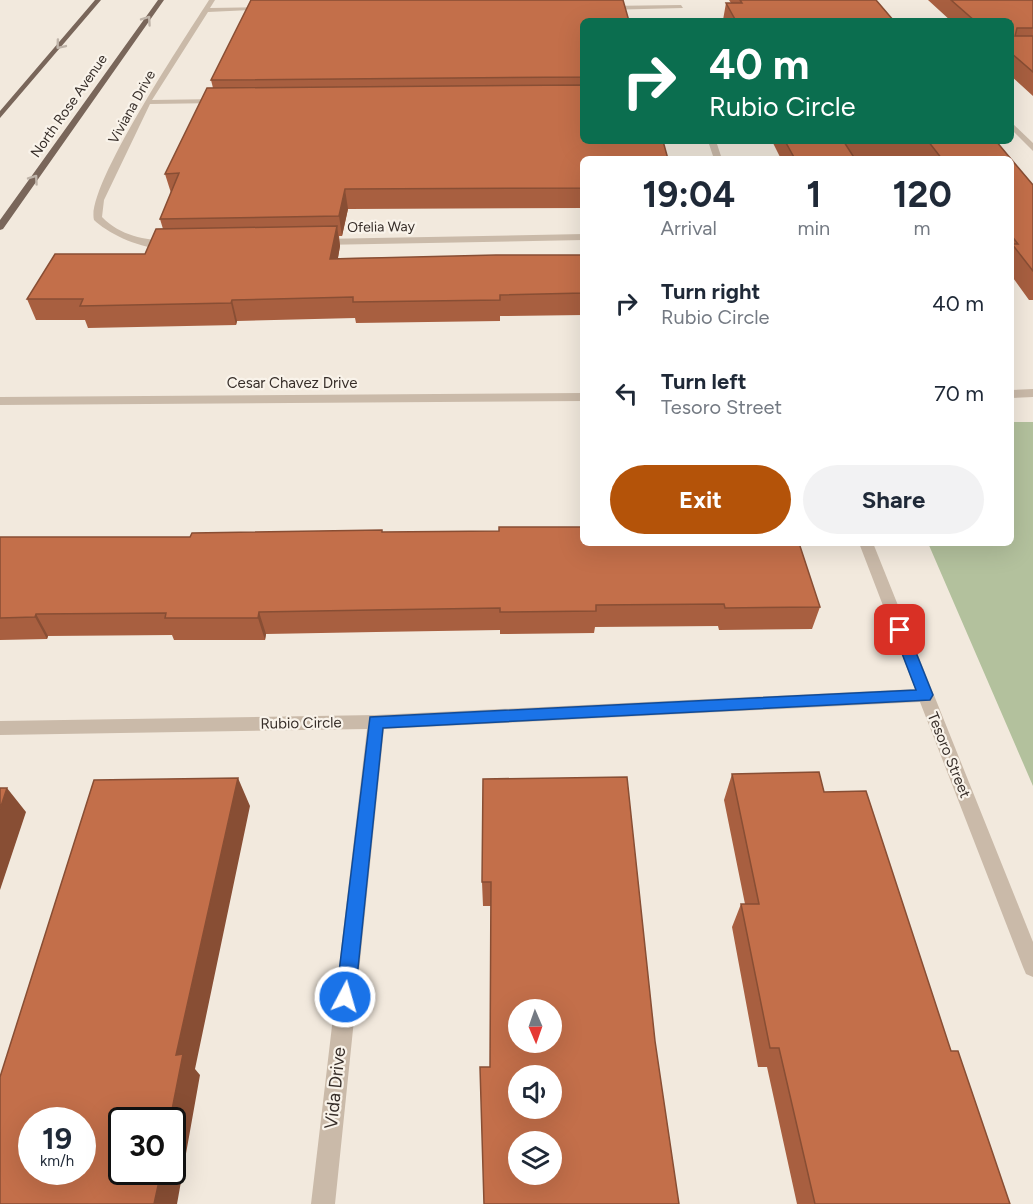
<!DOCTYPE html>
<style>
body{margin:0;font-family:Figtree,sans-serif;background:#f2f2f3;color:#1f2937;height:100vh;display:flex;flex-direction:column;font-size:22px;white-space:nowrap}
*{box-sizing:border-box;margin:0}
p{font-size:20px;color:#747a83}
.icon{flex:none;width:33px;height:33px;fill:none;stroke:currentColor;stroke-width:2;stroke-linecap:round;stroke-linejoin:round}
.map{position:relative;flex:1;overflow:hidden}
.panel{position:absolute;left:580px;top:156px;width:434px;height:390px;display:flex;flex-direction:column;background:#fff;border-radius:9px;box-shadow:0 6px 24px #0002}
.panel>*{flex:none}
.guide{position:absolute;left:580px;top:18px;width:434px;height:126px;border-radius:9px;box-shadow:0 6px 24px #0002;background:#0b6e4f;color:#fff;overflow:hidden}
.needle{width:39px;rotate:178deg}
.controls{position:absolute;left:508px;top:999px;display:grid;gap:12px}
.controls a{display:grid;place-items:center;width:54px;height:54px;border-radius:50%;background:#fff;box-shadow:0 6px 24px #0002;font-size:30px}
.speed{position:absolute;left:18px;top:1107px;display:flex;gap:12px;font-size:30px;font-weight:700;text-align:center}
.speed>*{display:grid;place-content:center;width:78px;height:78px;border-radius:50%;background:#fff;box-shadow:0 6px 24px #0002;line-height:1}
.speed small{font-size:15px;font-weight:400}
.speed .limit{border:3px solid #111;border-radius:9px;background:#fff;color:#111}
.pin{position:absolute;display:grid;place-items:center;width:51px;height:51px;color:#fff;margin:-26px;border-radius:12px;box-shadow:0 3px 9px #0006}
.me{position:absolute;width:66px;margin:-33px;rotate:6deg;stroke-linejoin:round;filter:drop-shadow(0 0 4px #0008)}
.turn{display:flex;align-items:center;gap:21px;height:126px;padding:0 30px;font-size:27px}
.turn .icon{width:78px;height:78px;stroke-width:2.5}
.turn b{display:block;font-size:42px;line-height:51px}
.eta{display:flex;justify-content:space-evenly;align-items:center;height:102px;text-align:center}
.eta b{font-size:36px;font-weight:700;line-height:42px}
.action{display:flex;gap:12px;margin-top:auto;padding:12px 30px}
.action a{flex:1;height:69px;border-radius:36px;background:#b45309;color:#fff;font-size:24px;font-weight:700;line-height:69px;text-align:center}
.action a+a{background:#f2f2f3;color:#1f2937}
ul{padding:0;list-style:none}
li{display:flex;align-items:center;gap:18px;height:90px;padding:0 30px}
li div{flex:1}
li b{display:block;font-size:22px}
li em{font-style:normal}
.map>svg:first-child{display:block}
.green{fill:#b3c19d}
.lines{fill:none;stroke-linecap:round;stroke-linejoin:round}
.minor{fill:#cabaa9;fill-rule:evenodd}
.major{fill:#79665a;fill-rule:evenodd}
.wall{fill:#a85f40}
.shaded-wall{fill:#884e34}
.building{fill:#c36f4a;stroke:#884e34;stroke-width:1.5;fill-rule:evenodd}
.oneway{stroke:#bfb4a9}
.route{fill:#1a73e8;stroke:#114b97;stroke-width:1.5}
.labels{text-anchor:middle;dominant-baseline:central;stroke-width:4.5;stroke-linejoin:round;paint-order:stroke}
.far-street-label{font-size:14px;fill:#372e29;stroke:#f9f3ea}
.street-label{font-size:15px;fill:#372e29;stroke:#f9f3ea}
.near-street-label{font-size:18px;fill:#372e29;stroke:#f9f3ea}
</style>
<div class="map">
<svg width="1033" height="1204" viewBox="0 0 1033 1204">
<rect width="100%" height="100%" fill="#f2e9dd"/>
<path class="green" d="M1011,422H1033V786L928,543H1011Z"/>
<g class="lines">
<path class="minor" d="M209,0H215L210,8L266,7L269,9L208,12L152,100L219,99L223,101L219,103L150,104L104,200L102,217C121,236 144,240 170,241L175,244C156,257 109,235 94,220C85,187 187,35 209,0Z
M681,5L683,8L605,10L602,8L605,6Z
M1011,122L1033,143V151L1011,129Z
M708,141H716L722,159H714Z
M584,234V240L320,245L315,242L320,239Z
M1033,389V397L1011,398V390Z
M584,393V401L0,405V397Z
M859,543H873L1033,942V977L1026,974L1023,967L920,702L384,729L335,1204H311L367,729L0,735V721L376,715L915,689Z"/>
<path class="major" d="M95,0H101L0,118V111Z
M158,0H164L3,229L0,230V220Z"/>
</g>
<path class="wall" d="M729,0H876L894,21H724L723,20L726,3H731Z
M928,0H1033V96L1011,76V21H951Z
M584,21V208L348,209L342,236H339L340,246L338,258L584,255V315L500,316V321L356,323L355,318L237,321L236,325L88,328L85,320H36L27,299L145,254L163,229L160,219L171,193L165,174L213,88L211,80Z
M772,141H996L1011,159H781Z
M1011,159L1033,185V300H1029L1011,275Z
M383,532L820,607L812,629L719,630L718,626L595,627L594,633L500,634V630L376,632L266,634L265,640H174L172,635L48,636L47,639L0,640V537H190Z
M732,774L824,792L951,1051L1010,1204H797L767,1067H758L732,927L741,904H745L724,800Z
M627,777L490,1067L491,906H483L482,882Z"/>
<path class="shaded-wall" d="M345,189L348,209L342,236L339,216Z
M337,226L340,246L334,280L330,259Z
M232,300L237,321L236,325L231,303Z
M259,612L266,634L265,640L258,618Z
M36,614L48,636L47,639L35,617Z
M238,778L250,806L195,1069L200,1075L177,1204H154L161,1172H172V1120H170L176,1055Z
M7,788L26,812L0,890V809Z"/>
<path class="building" d="M251,0H623L629,21H584V77L211,80Z
M740,0H876L894,21H736L726,3H742Z
M951,0H1033V28H1017L1015,36H1033V72L1011,53V21H975Z
M584,85V141H663L668,159H584V188L345,189L339,216L160,219L179,173L165,174L207,88Z
M785,141H928L844,142L855,159H795Z
M928,141H996L1011,159H942Z
M1011,159L1033,185V271L1012,244H1018L1011,235Z
M337,226L330,259L496,255H584V293L500,295V300L353,302V297L232,300L231,303L80,306L83,299H27L55,254H145L156,229Z
M499,527H584V543H799L820,607L725,608L724,604L596,605V611L500,612V608L373,610L259,612L258,618H165L166,613L36,614L35,617L0,618V537H190L192,533L382,530V532L499,531Z
M819,772L824,792L866,791L951,1051H958L1010,1204H815L779,1048H770L741,904H759L732,774Z
M627,777L655,1041L679,1204H484L480,1067H490L491,882H482L483,779ZM519,1010H552V1042H519ZM519,1076H552V1108H519ZM519,1142H552V1174H519Z
M238,778L176,1055L183,1054L170,1120H122V1172H161L154,1204H0V1077L94,780ZM32,1120H82V1172H32Z
M0,788H7L0,809Z"/>
<defs><path id="oneway-chevron" d="M-2-3.5L2.5 0L-2 3.5" fill="none" stroke-width="1.6" stroke-linecap="round" stroke-linejoin="round" transform="scale(1.5)"/></defs>
<g class="oneway">
<use href="#oneway-chevron" transform="translate(147 20) rotate(-55)"/>
<use href="#oneway-chevron" transform="translate(60 45) rotate(130)"/>
<use href="#oneway-chevron" transform="translate(34 179) rotate(-55)"/>
</g>
<path class="route" d="M900,625L907,630L933,695L930,700L383,728L355,997L352,1004L345,1007L339,1004L336,997L370,717L916,690L893,630Z"/>
<g class="labels">
<g class="far-street-label">
<text transform="translate(69 106) rotate(-55)">North Rose Avenue</text>
<text transform="translate(132 107) rotate(-61)">Viviana Drive</text>
<text transform="translate(381 227) rotate(-1)">Ofelia Way</text>
</g>
<g class="street-label">
<text x="292" y="383">Cesar Chavez Drive</text>
<text transform="translate(301 723) rotate(-1)">Rubio Circle</text>
<text transform="translate(949 755) rotate(68)">Tesoro Street</text>
</g>
<g class="near-street-label">
<text transform="translate(335 1088) rotate(-84)">Vida Drive</text>
</g>
</g>
</svg>
<div class="controls">
<a><svg class="needle" viewBox="-14 -14 28 28"><path d="M0-13l5 13h-10z" fill="#e53935"/><path d="M0 13l5-13h-10z" fill="#747a83"/></svg></a>
<a><svg class="icon" aria-label="sound" viewBox="0 0 24 24"><path d="M4 9h4l5-4v14l-5-4H4zM17 9q2 3 0 6"/></svg></a>
<a><svg class="icon" aria-label="layers" viewBox="0 0 24 24"><path d="M12 4l9 5-9 5-9-5zM3 14l9 5 9-5"/></svg></a>
</div>
<div class="speed"><div>19<small>km/h</small></div><div class="limit">30</div></div>
<div class="pin" style="left:900px;top:630px;background:#d93025"><svg class="icon" aria-label="arrive" viewBox="0 0 24 24"><path d="M6 21V4h12l-3 4 3 4H6"/></svg></div>
<svg class="me" style="left:345px;top:997px" viewBox="-20 -20 40 40"><circle r="17" fill="#1a73e8" stroke="#fff" stroke-width="3"/><path d="M0-11L8 9 0 5-8 9z" fill="#fff"/></svg>
<div class="guide">
<div class="turn"><svg class="icon" aria-label="right" viewBox="0 0 24 24"><path d="M7 20v-9h11M14 6l5 5-5 5"/></svg><div><b>40 m</b>Rubio Circle</div></div>
</div>
<section class="panel">
<div class="eta">
<div><b>19:04</b><p>Arrival</p></div>
<div><b>1</b><p>min</p></div>
<div><b>120</b><p>m</p></div>
</div>
<ul>
<li><svg class="icon" aria-label="right" viewBox="0 0 24 24"><path d="M7 20v-9h11M14 6l5 5-5 5"/></svg><div><b>Turn right</b><p>Rubio Circle</p></div><em>40 m</em></li>
<li><svg class="icon" aria-label="left" viewBox="0 0 24 24"><path d="M17 20v-9H6M10 6l-5 5 5 5"/></svg><div><b>Turn left</b><p>Tesoro Street</p></div><em>70 m</em></li>
</ul>
<div class="action"><a>Exit</a><a>Share</a></div>
</section>
</div>
